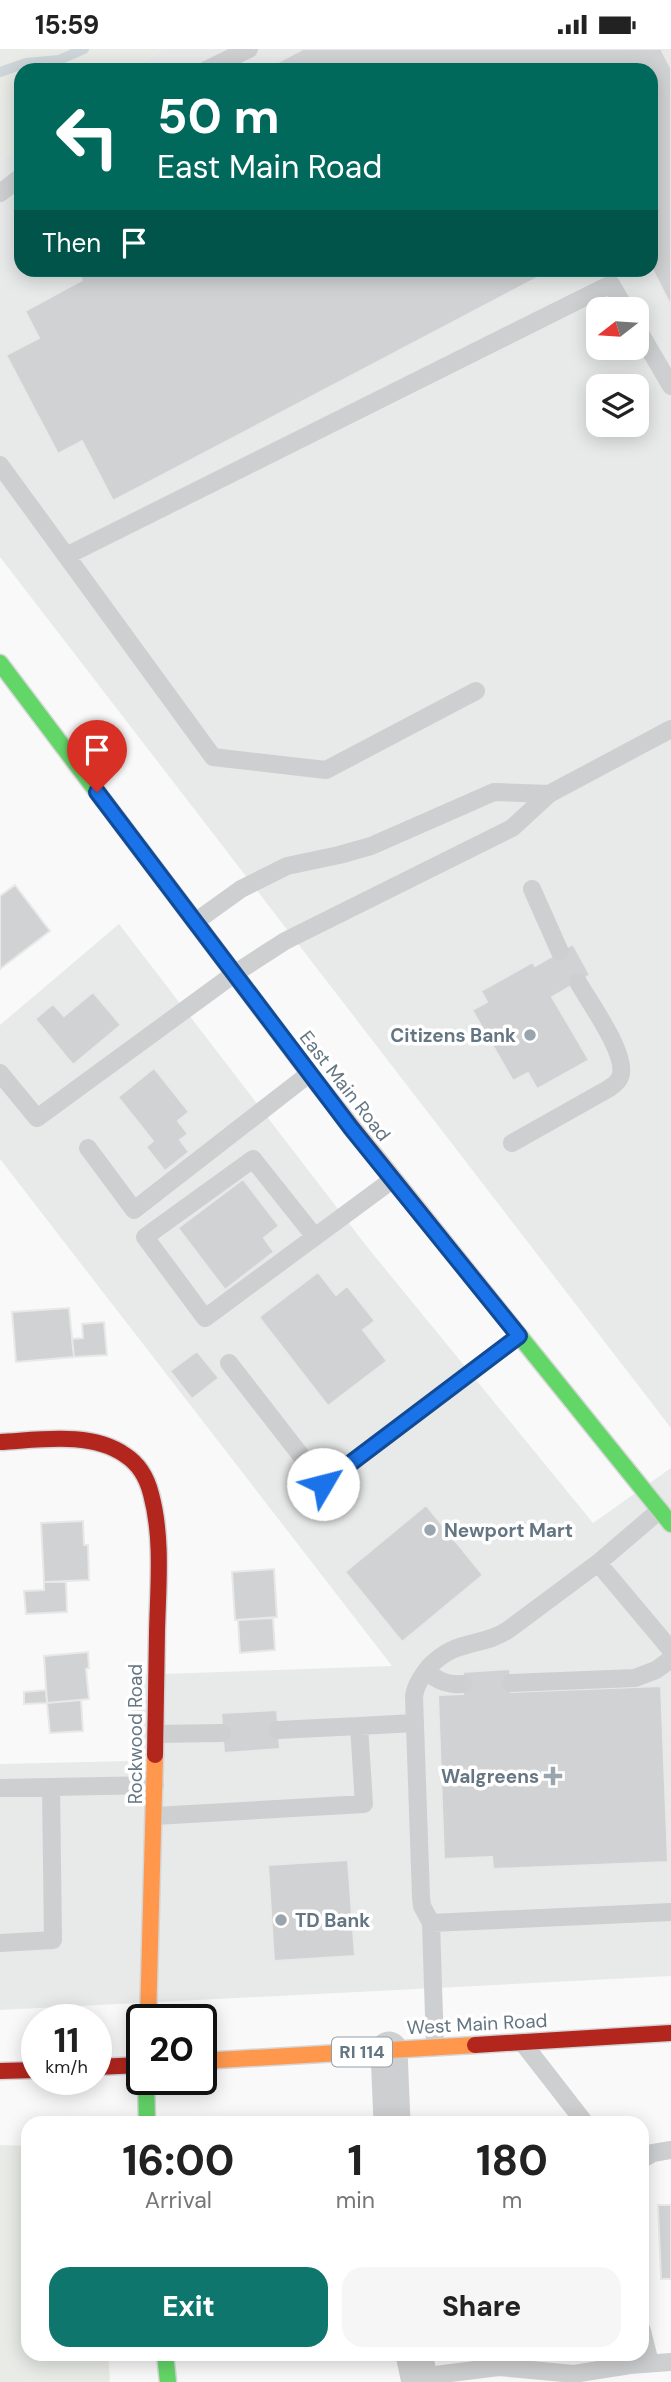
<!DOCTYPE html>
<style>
body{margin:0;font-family:"DM Sans",sans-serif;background:#f6f6f6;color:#222;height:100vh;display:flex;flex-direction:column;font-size:26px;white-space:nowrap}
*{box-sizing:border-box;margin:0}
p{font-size:23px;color:#767676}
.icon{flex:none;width:38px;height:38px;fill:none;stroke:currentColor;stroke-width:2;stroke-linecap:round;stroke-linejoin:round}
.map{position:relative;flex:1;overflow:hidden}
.panel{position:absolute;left:21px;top:2067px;width:628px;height:245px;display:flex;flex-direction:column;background:#fff;border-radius:21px;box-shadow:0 4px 18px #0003}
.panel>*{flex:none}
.hud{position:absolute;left:14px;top:14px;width:644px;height:214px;border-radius:21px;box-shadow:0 4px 18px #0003;background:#00695c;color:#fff;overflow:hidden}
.needle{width:46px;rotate:253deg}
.buttons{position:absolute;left:586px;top:248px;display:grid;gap:14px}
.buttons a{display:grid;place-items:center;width:63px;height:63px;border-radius:14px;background:#fff;box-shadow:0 4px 18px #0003;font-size:35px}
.speed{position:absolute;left:21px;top:1955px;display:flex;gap:14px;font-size:35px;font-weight:700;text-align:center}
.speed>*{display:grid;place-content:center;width:91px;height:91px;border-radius:50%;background:#fff;box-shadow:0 4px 18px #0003;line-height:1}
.speed small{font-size:18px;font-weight:400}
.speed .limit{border:4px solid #111;border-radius:10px;background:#fff;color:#111}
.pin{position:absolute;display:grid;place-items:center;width:60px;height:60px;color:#fff;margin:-72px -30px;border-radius:50% 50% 50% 0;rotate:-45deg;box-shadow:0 0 7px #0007}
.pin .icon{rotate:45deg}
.me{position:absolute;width:77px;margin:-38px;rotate:53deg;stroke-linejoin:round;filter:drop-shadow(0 0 5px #0008)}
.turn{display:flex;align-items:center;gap:24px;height:147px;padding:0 28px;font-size:32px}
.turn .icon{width:91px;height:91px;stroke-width:2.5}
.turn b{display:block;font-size:49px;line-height:60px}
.then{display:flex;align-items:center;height:66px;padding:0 28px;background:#0003;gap:14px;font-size:26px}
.eta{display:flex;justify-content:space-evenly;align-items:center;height:119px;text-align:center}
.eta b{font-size:42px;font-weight:800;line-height:49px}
.primary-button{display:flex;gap:14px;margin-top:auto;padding:14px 28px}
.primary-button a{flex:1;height:80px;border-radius:21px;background:#0f766e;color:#fff;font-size:28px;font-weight:800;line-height:80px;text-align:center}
.primary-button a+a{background:#f6f6f6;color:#222}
.status{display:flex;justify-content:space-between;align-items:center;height:49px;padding:0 35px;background:#fff;direction:ltr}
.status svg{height:19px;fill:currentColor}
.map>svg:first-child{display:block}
.built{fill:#e8e9e9;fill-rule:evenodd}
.green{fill:#e8ebe6}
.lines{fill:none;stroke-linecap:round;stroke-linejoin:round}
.stream{stroke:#ced6d9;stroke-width:10}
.building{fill:#d0d2d3;stroke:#e8e8e8;stroke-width:2}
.fast-casing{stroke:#d5d6d7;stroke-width:19}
.slow-casing{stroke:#d5d6d7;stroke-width:19}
.jam-casing{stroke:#d5d6d7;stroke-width:19}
.lane{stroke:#cecfd0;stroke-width:18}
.street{stroke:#cecfd0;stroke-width:37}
.fast{stroke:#63d668;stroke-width:16}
.slow{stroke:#ff974d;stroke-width:16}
.jam{stroke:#b3261e;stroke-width:16}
.route-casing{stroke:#114b97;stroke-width:18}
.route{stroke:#1a73e8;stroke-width:12}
.poi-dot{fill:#99a4ac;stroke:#fff;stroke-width:2.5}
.labels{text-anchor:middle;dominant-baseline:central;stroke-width:7;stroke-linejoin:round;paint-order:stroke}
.shield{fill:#fff;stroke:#939fa8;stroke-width:2}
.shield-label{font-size:18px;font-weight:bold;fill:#657683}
.poi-label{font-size:19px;font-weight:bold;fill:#657683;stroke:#fff;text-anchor:end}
.street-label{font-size:19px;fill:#657683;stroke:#fff}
</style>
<div class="status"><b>15:59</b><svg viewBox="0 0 49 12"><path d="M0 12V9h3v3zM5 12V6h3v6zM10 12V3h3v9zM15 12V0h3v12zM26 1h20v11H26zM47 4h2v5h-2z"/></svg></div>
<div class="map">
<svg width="671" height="2333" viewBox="0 0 671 2333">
<rect width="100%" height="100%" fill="#f9f9f9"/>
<path class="built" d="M163,0H671V1379L0,508V111L21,97V220H651V21H132ZM598,261H637V299H598ZM598,338H637V376H598Z
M119,875L368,1199L593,1474L671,1419V1927L0,1961V1715L130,1712L135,1626L392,1617L0,1110V976Z"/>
<path class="green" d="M0,0H163L132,21H21V97L0,111Z
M0,2096L28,2097V2305H108L110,2333H0Z"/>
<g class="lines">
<path class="stream" d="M0,23L26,14L59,11L84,0"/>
</g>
<path class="building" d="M303,0H661L671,19V257L651,218V21H263Z
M76,220H554L113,452L82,392L58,405L6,306L39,289L25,262L82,231Z
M15,836L50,882L0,920V847Z
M573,895L590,926L552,948L589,1011L537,1040L528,1024L513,1032L472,961L487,953L481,942L533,913L535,917Z
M93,943L121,976L73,1016L35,970L53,955L64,967Z
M154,1019L189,1063L178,1072L188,1085L180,1091L189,1103L165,1122L146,1098L153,1092L118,1048Z
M243,1130L279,1177L264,1189L274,1203L225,1241L178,1179Z
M318,1223L336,1246L347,1237L375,1272L363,1281L387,1312L328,1357L259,1268Z
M69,1259L74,1308L16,1313L12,1263Z
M104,1273L107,1306L74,1308L72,1290L83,1289L82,1275Z
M197,1302L219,1329L192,1350L170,1322Z
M426,1456L483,1526L402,1593L345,1523Z
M83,1472L84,1496H88L89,1531L44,1533L41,1474Z
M274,1520L277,1568L235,1571L232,1523Z
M44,1533H66L67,1563L26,1565L24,1542L44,1541Z
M273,1569L275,1601L240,1604L238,1571Z
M88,1603L89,1619L86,1620L89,1650L47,1654L44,1607Z
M510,1620L511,1643L661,1637L668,1813L493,1820L492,1808L444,1810L438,1646L463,1645V1623Z
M46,1641L47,1654L24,1655V1643Z
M81,1651L83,1682L50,1684L47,1654Z
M277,1661L280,1700L224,1704L221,1664Z
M348,1811L355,1907L274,1912L268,1816Z
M658,2156H671V2230H661Z"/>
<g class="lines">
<defs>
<path id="fast" d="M0,614L316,1033
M513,1279L671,1475
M146,2030L147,2074
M165,2305L168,2333"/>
<path id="slow" d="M316,1033L513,1279
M148,1970L155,1706
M201,2012L475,1996"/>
<path id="jam" d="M0,1393C39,1391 91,1382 125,1406C139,1415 147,1429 151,1445C163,1489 158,1538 157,1583C156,1624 156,1665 155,1706
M475,1996L671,1984
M96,2018L142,2016
M0,2022L37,2021"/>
</defs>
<use href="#fast" class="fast-casing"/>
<use href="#slow" class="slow-casing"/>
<use href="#jam" class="jam-casing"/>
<path class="lane" d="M206,21L249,0
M0,144L21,128
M637,279L671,337
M0,416L213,708L326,721L476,642
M68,506L611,235L626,261
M532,840L560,903
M195,873L241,840L287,817L339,806L371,797L494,743L549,745
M0,1024L37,1069L234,925L285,892L512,779L549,745L671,680
M512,1094L608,1040C612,1037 618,1034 620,1028C629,1007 589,953 578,933
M88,1099L134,1161L309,1025
M315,1188L253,1110L145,1188L205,1269L392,1131
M229,1314L323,1435L519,1287
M598,1514L671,1601
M426,1622C438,1632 447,1636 463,1635
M511,1634L635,1629L656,1621L671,1610
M278,1681L359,1677
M155,1685L222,1684
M0,1739L155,1736
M155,1767L364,1755L359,1677L415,1674
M431,1874L671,1863
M0,1894L53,1891L51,1738
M522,1993L585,2074
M435,1998L431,1874L422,1857L421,1848L414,1647C416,1635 422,1627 429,1618C456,1589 480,1599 508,1581L598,1514L660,1461
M642,2110L653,2104L671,2101
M642,2282L650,2314
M419,2328L499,2318L574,2325L630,2316L671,2313"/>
<path class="street" d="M389,2001L392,2074
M414,2305L420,2333"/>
<use href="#fast" class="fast"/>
<use href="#slow" class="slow"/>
<use href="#jam" class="jam"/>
</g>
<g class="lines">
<defs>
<path id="route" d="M97,743L351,1079L519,1287L323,1435"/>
</defs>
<use href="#route" class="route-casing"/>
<use href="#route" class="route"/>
</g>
<g class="poi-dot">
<circle cx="530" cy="986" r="7"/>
<circle cx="430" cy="1481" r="7"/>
<path d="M549.5 1716.5h7v7h7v7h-7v7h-7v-7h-7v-7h7z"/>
<circle cx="281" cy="1871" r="7"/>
</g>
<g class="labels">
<rect class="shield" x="332" y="1988.5" width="60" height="29" rx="5"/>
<g class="shield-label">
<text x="362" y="2003">RI 114</text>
</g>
<g class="poi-label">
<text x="516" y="986">Citizens Bank</text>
<text x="444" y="1481" text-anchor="start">Newport Mart</text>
<text x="539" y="1727">Walgreens</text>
<text x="295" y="1871" text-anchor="start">TD Bank</text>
</g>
<g class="street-label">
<text transform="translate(345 1037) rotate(52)">East Main Road</text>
<text transform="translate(135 1685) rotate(-90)">Rockwood Road</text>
<text transform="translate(477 1975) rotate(-3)">West Main Road</text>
</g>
</g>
</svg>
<div class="buttons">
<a><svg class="needle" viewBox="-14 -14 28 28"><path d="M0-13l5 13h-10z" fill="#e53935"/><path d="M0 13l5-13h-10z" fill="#767676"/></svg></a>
<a><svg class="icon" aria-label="layers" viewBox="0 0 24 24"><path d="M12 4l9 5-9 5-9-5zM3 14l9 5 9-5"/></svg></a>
</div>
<div class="speed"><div>11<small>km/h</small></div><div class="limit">20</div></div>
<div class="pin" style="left:97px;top:743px;background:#d93025"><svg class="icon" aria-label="arrive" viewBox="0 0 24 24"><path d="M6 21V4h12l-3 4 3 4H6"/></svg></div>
<svg class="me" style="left:323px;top:1435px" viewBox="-20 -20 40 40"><circle r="19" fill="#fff"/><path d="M0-13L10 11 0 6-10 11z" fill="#1a73e8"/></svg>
<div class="hud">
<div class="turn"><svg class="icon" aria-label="left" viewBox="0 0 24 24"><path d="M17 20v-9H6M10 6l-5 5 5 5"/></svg><div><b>50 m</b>East Main Road</div></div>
<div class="then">Then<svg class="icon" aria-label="arrive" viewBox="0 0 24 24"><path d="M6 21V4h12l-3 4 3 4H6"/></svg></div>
</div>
<section class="panel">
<div class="eta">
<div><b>16:00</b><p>Arrival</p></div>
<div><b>1</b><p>min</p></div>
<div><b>180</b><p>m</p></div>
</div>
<div class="primary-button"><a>Exit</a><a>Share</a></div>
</section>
</div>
